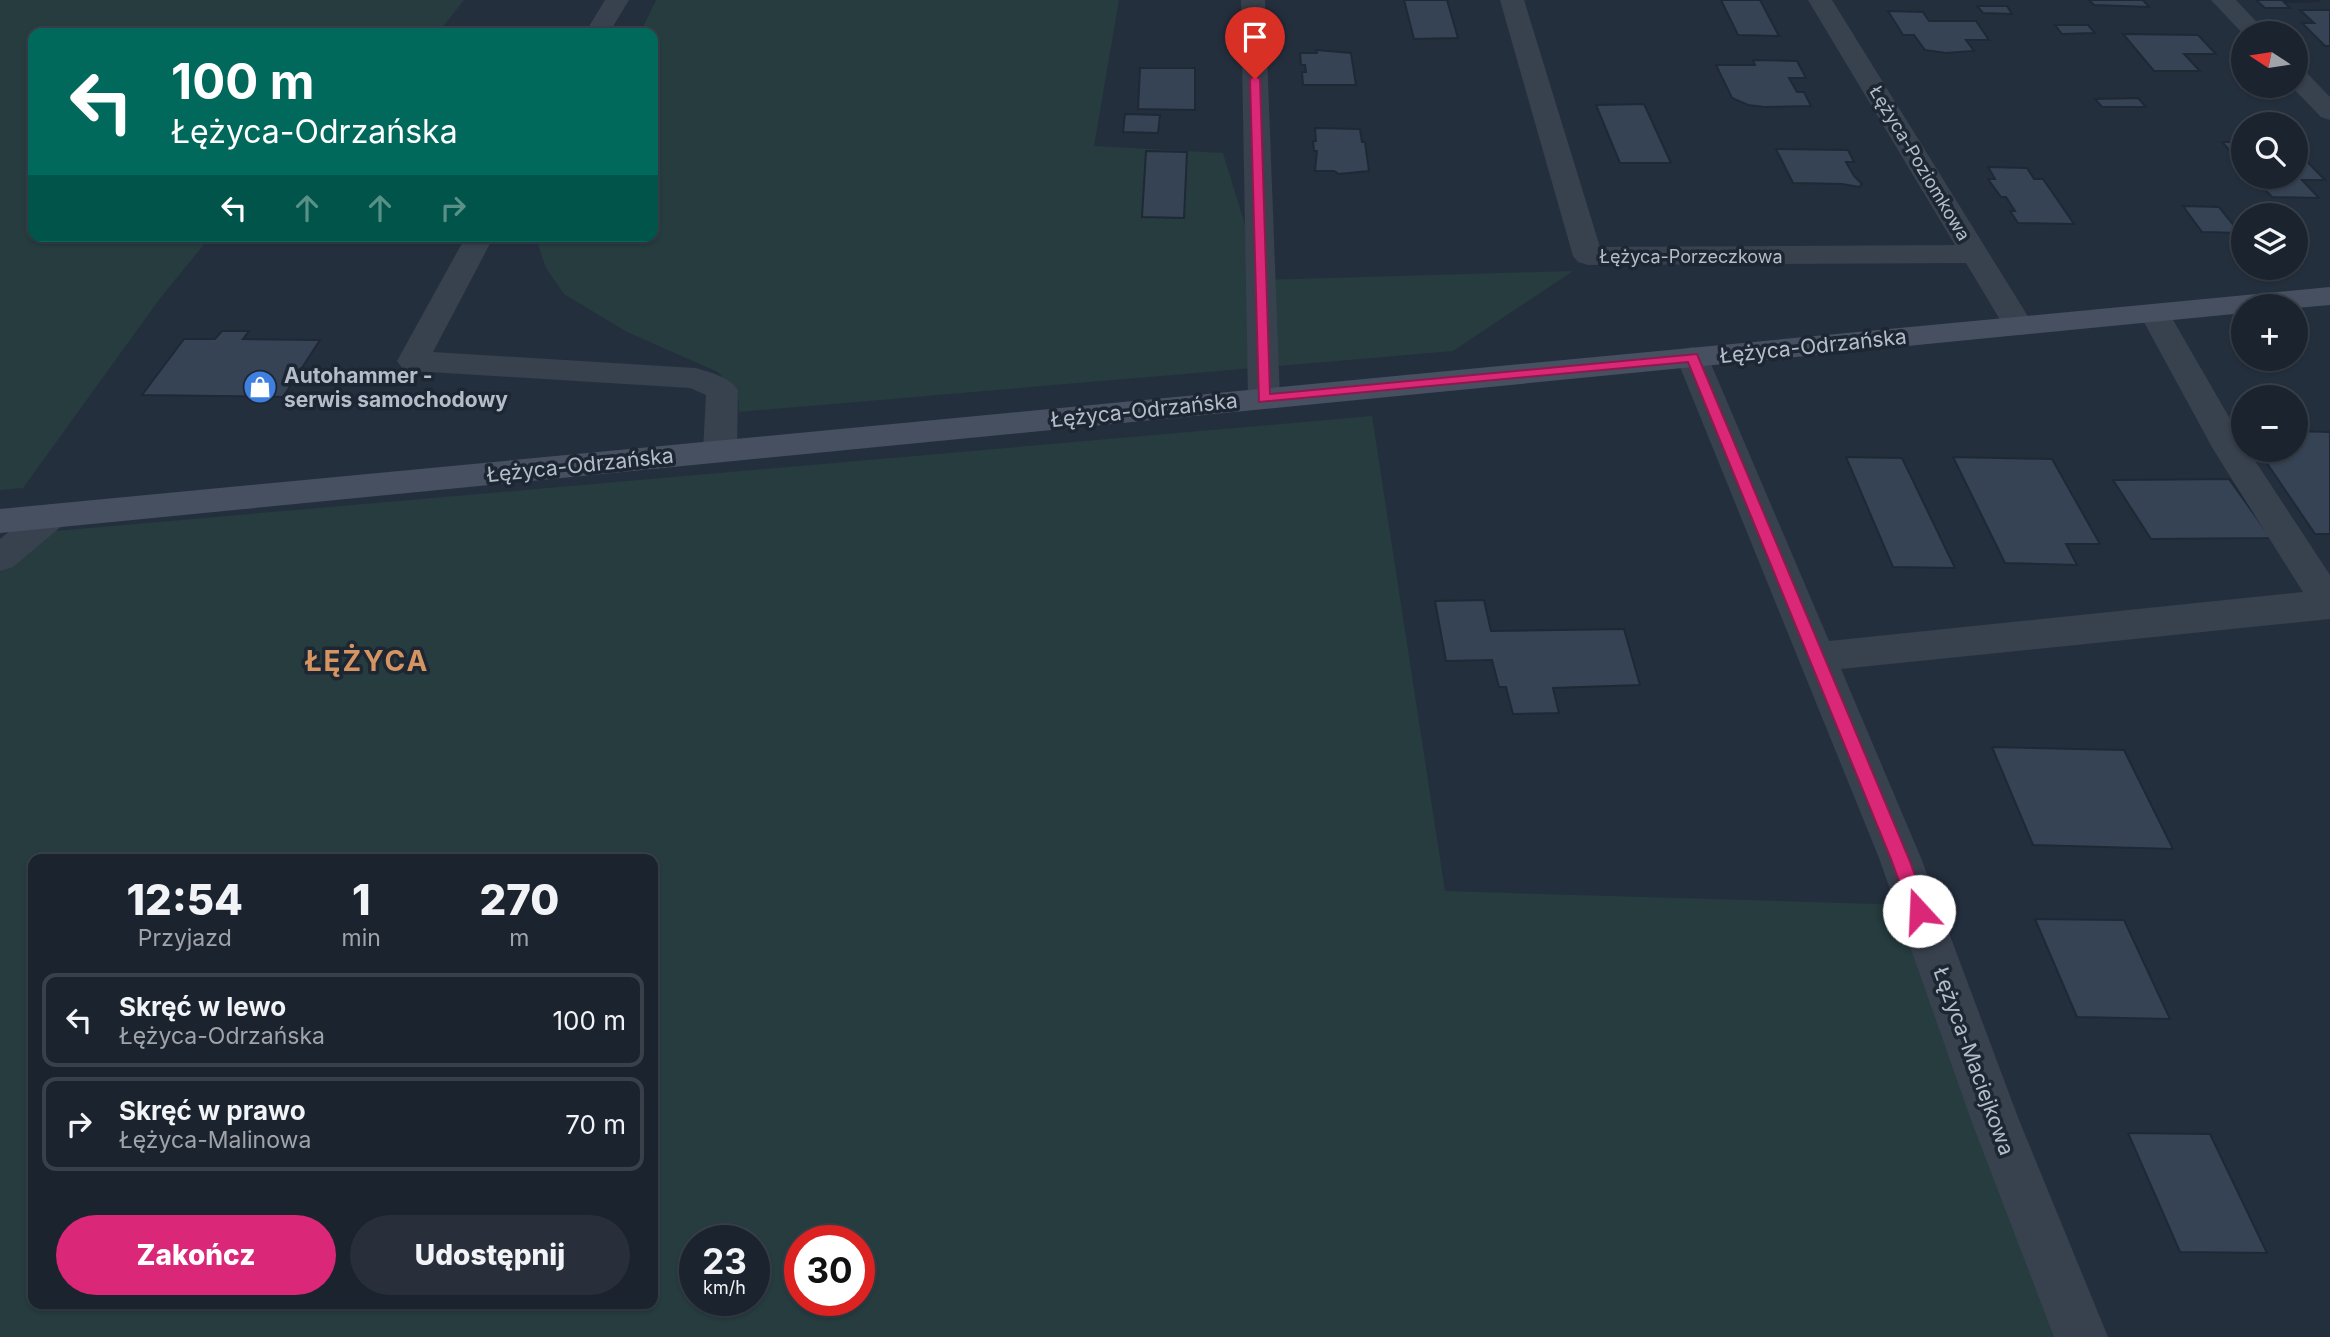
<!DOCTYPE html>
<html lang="pl">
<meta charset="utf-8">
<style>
body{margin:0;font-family:Inter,sans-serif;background:#282f3a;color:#f1f3f6;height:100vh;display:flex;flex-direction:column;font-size:26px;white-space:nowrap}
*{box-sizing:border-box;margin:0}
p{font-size:23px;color:#a0a4aa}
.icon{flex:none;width:38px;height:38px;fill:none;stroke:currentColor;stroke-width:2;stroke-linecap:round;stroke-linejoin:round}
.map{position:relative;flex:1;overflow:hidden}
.details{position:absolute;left:28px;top:854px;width:630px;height:455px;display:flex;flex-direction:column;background:#1b232e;border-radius:14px;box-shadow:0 2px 5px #0004,0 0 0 2px #39404a}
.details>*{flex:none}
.guide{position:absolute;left:28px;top:28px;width:630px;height:214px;border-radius:14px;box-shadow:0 2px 5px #0004,0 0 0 2px #39404a;background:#00695c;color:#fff;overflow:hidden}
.needle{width:46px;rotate:282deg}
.tools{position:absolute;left:2231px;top:21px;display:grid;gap:14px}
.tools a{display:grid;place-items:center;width:77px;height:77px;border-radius:50%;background:#1b232e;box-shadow:0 2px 5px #0004,0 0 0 2px #39404a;font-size:35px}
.speed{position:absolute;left:679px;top:1225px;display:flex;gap:14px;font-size:35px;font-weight:700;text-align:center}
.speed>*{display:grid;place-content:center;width:91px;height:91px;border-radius:50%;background:#1b232e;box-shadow:0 2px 5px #0004,0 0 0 2px #39404a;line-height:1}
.speed small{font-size:18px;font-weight:400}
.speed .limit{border:10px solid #d22;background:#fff;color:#111}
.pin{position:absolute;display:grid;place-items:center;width:60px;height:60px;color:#fff;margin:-72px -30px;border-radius:50% 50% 50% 0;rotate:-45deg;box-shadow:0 0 7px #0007}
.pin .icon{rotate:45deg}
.me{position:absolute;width:77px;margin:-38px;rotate:340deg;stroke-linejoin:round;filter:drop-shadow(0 0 5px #0008)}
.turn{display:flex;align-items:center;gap:24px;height:147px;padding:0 28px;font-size:32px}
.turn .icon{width:91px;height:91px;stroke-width:2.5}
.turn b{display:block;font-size:49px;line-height:60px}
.lanes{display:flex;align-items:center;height:66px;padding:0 28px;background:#0003;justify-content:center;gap:35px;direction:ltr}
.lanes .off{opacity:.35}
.eta{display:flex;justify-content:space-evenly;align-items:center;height:119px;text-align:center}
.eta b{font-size:42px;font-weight:800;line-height:49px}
.action{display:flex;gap:14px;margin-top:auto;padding:14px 28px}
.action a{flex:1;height:80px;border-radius:42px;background:#db2777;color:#fff;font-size:28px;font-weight:800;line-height:80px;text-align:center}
.action a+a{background:#282f3a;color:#f1f3f6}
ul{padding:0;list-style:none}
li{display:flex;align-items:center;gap:21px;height:94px;margin:0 14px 10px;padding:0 14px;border:4px solid #39404a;border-radius:14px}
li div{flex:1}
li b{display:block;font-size:26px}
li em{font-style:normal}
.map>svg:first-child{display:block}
.green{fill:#263c3f;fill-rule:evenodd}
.building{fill:#364354;stroke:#1f2835;stroke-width:2}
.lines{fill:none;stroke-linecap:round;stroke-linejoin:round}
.minor{fill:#38414e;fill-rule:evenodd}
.secondary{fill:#465061;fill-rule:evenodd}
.route{fill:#db2777;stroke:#8e194d;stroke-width:2}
.labels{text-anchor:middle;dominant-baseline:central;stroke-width:7;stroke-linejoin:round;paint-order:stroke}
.far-street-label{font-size:18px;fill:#b4bcc9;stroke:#1d2633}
.street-label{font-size:21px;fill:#b4bcc9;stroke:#1d2633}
.poi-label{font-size:21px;font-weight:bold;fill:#b4bcc9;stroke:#1d2633;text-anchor:start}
.district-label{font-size:28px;font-weight:bold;letter-spacing:2px;fill:#d59563;stroke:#1d2633}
</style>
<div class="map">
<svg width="2330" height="1337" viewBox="0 0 2330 1337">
<rect width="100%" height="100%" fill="#242f3e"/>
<path class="green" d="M0,0H464L438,33H33V236H211L161,297L23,488L0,490Z
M656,0H1119L1094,146L1223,153L1262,280L1573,271L1453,351L739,412L738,394L718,372L627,332L564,294L546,268L535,236H653V33H640Z
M1372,416L1445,891L1909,905L2089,1337H0V540L9,535ZM33,859H653V1304H33ZM695,1241H754V1300H695ZM800,1241H859V1300H800Z"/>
<path class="building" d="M1404,0H1447L1458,38L1414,39Z
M1721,0H1760L1779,36L1738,35Z
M2089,0H2143L2149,7L2094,5Z
M2256,0H2318L2319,1L2284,2L2290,8H2265Z
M1977,6H2007L2012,14L1983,13Z
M2300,10H2330V46H2325L2302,23H2314Z
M1888,11L1923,12L1929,21H1976L1989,40H1966L1974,51L1946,53L1925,50L1914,35H1903Z
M2055,25H2088L2095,33L2062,34Z
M2123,34L2198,35L2216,54H2184L2200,71H2154Z
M1316,50L1351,53L1356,85H1303L1302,72H1306L1305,65H1301L1300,53H1317Z
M1753,60L1797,61L1806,78H1789L1797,92H1804L1811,106L1764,107L1748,105L1732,98L1716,65H1755Z
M1140,68H1195V110L1138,109Z
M2138,98L2146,107H2102L2095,99Z
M1644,104L1671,163H1620L1596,105Z
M1125,114L1160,115L1158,133L1123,132Z
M1315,128L1360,129L1362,142H1365L1369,171L1339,174L1334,171H1315L1317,151H1314L1313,141H1316Z
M2222,142H2244V166Z
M1776,149L1848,150L1854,162H1846L1854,176L1862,184L1859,187L1842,184L1793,183Z
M2296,150L2325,180H2302L2319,198L2272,197L2253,177H2296Z
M1146,151L1187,152L1184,218L1142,217Z
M1988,167L2027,168L2034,179H2043L2074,224L2018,223L2010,211H2015L2006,197H2001L1988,179H1995Z
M2183,206L2219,207L2240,233L2202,232Z
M222,331H249L243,339L320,340L283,397L142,395L184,339H215Z
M2296,431L2330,432V534H2315L2258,450H2296Z
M1846,457L1902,458L1955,568L1893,567Z
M1953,457L2052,459L2100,544H2066L2077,565L2005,563Z
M2229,479L2271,538L2151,539L2113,480Z
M1484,600L1491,631L1624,629L1640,685L1553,688L1559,713L1513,714L1506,687H1499L1492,660L1446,661L1435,601Z
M1992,747L2124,750L2173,849L2033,845Z
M2035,919L2124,920L2170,1019L2077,1017Z
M2128,1133L2210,1134L2267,1253L2180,1252Z"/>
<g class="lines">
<path class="minor" d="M605,0H629L609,33H585Z
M1241,0H1265L1280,399L1275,406L1264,409L1253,406L1248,399Z
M1500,0H1524L1600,247L1955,245L1808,0H1832L2034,326L2030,333L2019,335L2008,333L1966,263L1588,265L1578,262L1573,256Z
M2211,0H2236L2267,33L2244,35Z
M2296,69L2305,71L2330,97V120L2321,117L2291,86H2296Z
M466,236H494L433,352L695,368C710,372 730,377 738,390L737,451L732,459L720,462L708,459L703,451L706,395L690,388L413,371L402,368L397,361Z
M2154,304L2165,307L2169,313L2244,443V450H2248L2330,575V619L1841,669L1921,858L2019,1120L2108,1337H2054L1971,1120L1879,858L1676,357L1681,350L1692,347L1703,350L1708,357L1829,641L2303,592L2213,449L2139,313L2143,307Z
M51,504L63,507L69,516L63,525L13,567L0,571V539L39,507Z"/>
<path class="secondary" d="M2330,287V305L2296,308L2244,306V313L0,533V509Z"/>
</g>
<path class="route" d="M1255,76L1260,79L1270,394L1697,354L1909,859L1928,911L1926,916L1919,919L1913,916L1910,911L1891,859L1688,362L1259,402L1250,79Z"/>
<defs>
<symbol id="shop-disc" viewBox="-11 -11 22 22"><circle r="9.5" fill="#3f7fe0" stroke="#1d2633"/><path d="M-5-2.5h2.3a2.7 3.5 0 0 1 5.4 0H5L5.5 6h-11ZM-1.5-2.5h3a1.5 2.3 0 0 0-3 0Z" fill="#fff"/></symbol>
</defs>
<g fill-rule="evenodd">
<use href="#shop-disc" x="241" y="368" width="38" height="38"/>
</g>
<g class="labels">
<g class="far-street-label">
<text transform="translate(1920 163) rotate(59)">Łężyca-Poziomkowa</text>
<text x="1691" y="256">Łężyca-Porzeczkowa</text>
</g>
<g class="street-label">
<text transform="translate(1813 346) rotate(-6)">Łężyca-Odrzańska</text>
<text transform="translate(1144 410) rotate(-6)">Łężyca-Odrzańska</text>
<text transform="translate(580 465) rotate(-6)">Łężyca-Odrzańska</text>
<text transform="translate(1974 1061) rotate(70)">Łężyca-Maciejkowa</text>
</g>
<g class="poi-label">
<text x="284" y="375">Autohammer -<tspan x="284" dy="24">serwis samochodowy</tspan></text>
</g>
<g class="district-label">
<text x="367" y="661">ŁĘŻYCA</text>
</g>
</g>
</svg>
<div class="tools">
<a><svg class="needle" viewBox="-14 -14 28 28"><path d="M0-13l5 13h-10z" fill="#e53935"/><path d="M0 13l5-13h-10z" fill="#a0a4aa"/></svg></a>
<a><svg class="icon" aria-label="search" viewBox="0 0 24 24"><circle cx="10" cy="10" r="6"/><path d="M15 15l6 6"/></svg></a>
<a><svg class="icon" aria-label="layers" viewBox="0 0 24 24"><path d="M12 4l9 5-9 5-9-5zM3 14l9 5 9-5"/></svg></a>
<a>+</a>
<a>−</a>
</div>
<div class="speed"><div>23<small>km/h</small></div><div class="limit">30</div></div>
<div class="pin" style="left:1255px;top:79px;background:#d93025"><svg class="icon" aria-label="arrive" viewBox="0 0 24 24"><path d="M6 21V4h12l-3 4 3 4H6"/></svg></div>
<svg class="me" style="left:1919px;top:911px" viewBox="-20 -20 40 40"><circle r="19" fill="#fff"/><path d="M0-13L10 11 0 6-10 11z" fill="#db2777"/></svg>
<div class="guide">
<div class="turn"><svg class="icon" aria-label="left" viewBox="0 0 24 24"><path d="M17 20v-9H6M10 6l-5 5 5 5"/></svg><div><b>100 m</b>Łężyca-Odrzańska</div></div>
<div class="lanes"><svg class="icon" aria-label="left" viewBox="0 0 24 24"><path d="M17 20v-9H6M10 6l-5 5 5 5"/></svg><svg class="icon off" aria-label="ahead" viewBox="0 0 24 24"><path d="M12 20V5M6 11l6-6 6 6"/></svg><svg class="icon off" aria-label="ahead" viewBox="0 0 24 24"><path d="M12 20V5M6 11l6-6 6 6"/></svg><svg class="icon off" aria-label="right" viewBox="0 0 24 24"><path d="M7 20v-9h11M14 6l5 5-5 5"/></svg></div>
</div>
<section class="details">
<div class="eta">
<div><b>12:54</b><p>Przyjazd</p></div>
<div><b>1</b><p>min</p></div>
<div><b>270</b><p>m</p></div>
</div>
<ul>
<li><svg class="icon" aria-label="left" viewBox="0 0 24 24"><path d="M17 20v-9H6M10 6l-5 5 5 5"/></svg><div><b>Skręć w lewo</b><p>Łężyca-Odrzańska</p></div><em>100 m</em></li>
<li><svg class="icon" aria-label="right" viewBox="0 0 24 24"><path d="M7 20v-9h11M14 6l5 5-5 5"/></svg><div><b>Skręć w prawo</b><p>Łężyca-Malinowa</p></div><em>70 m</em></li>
</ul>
<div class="action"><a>Zakończ</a><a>Udostępnij</a></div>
</section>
</div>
